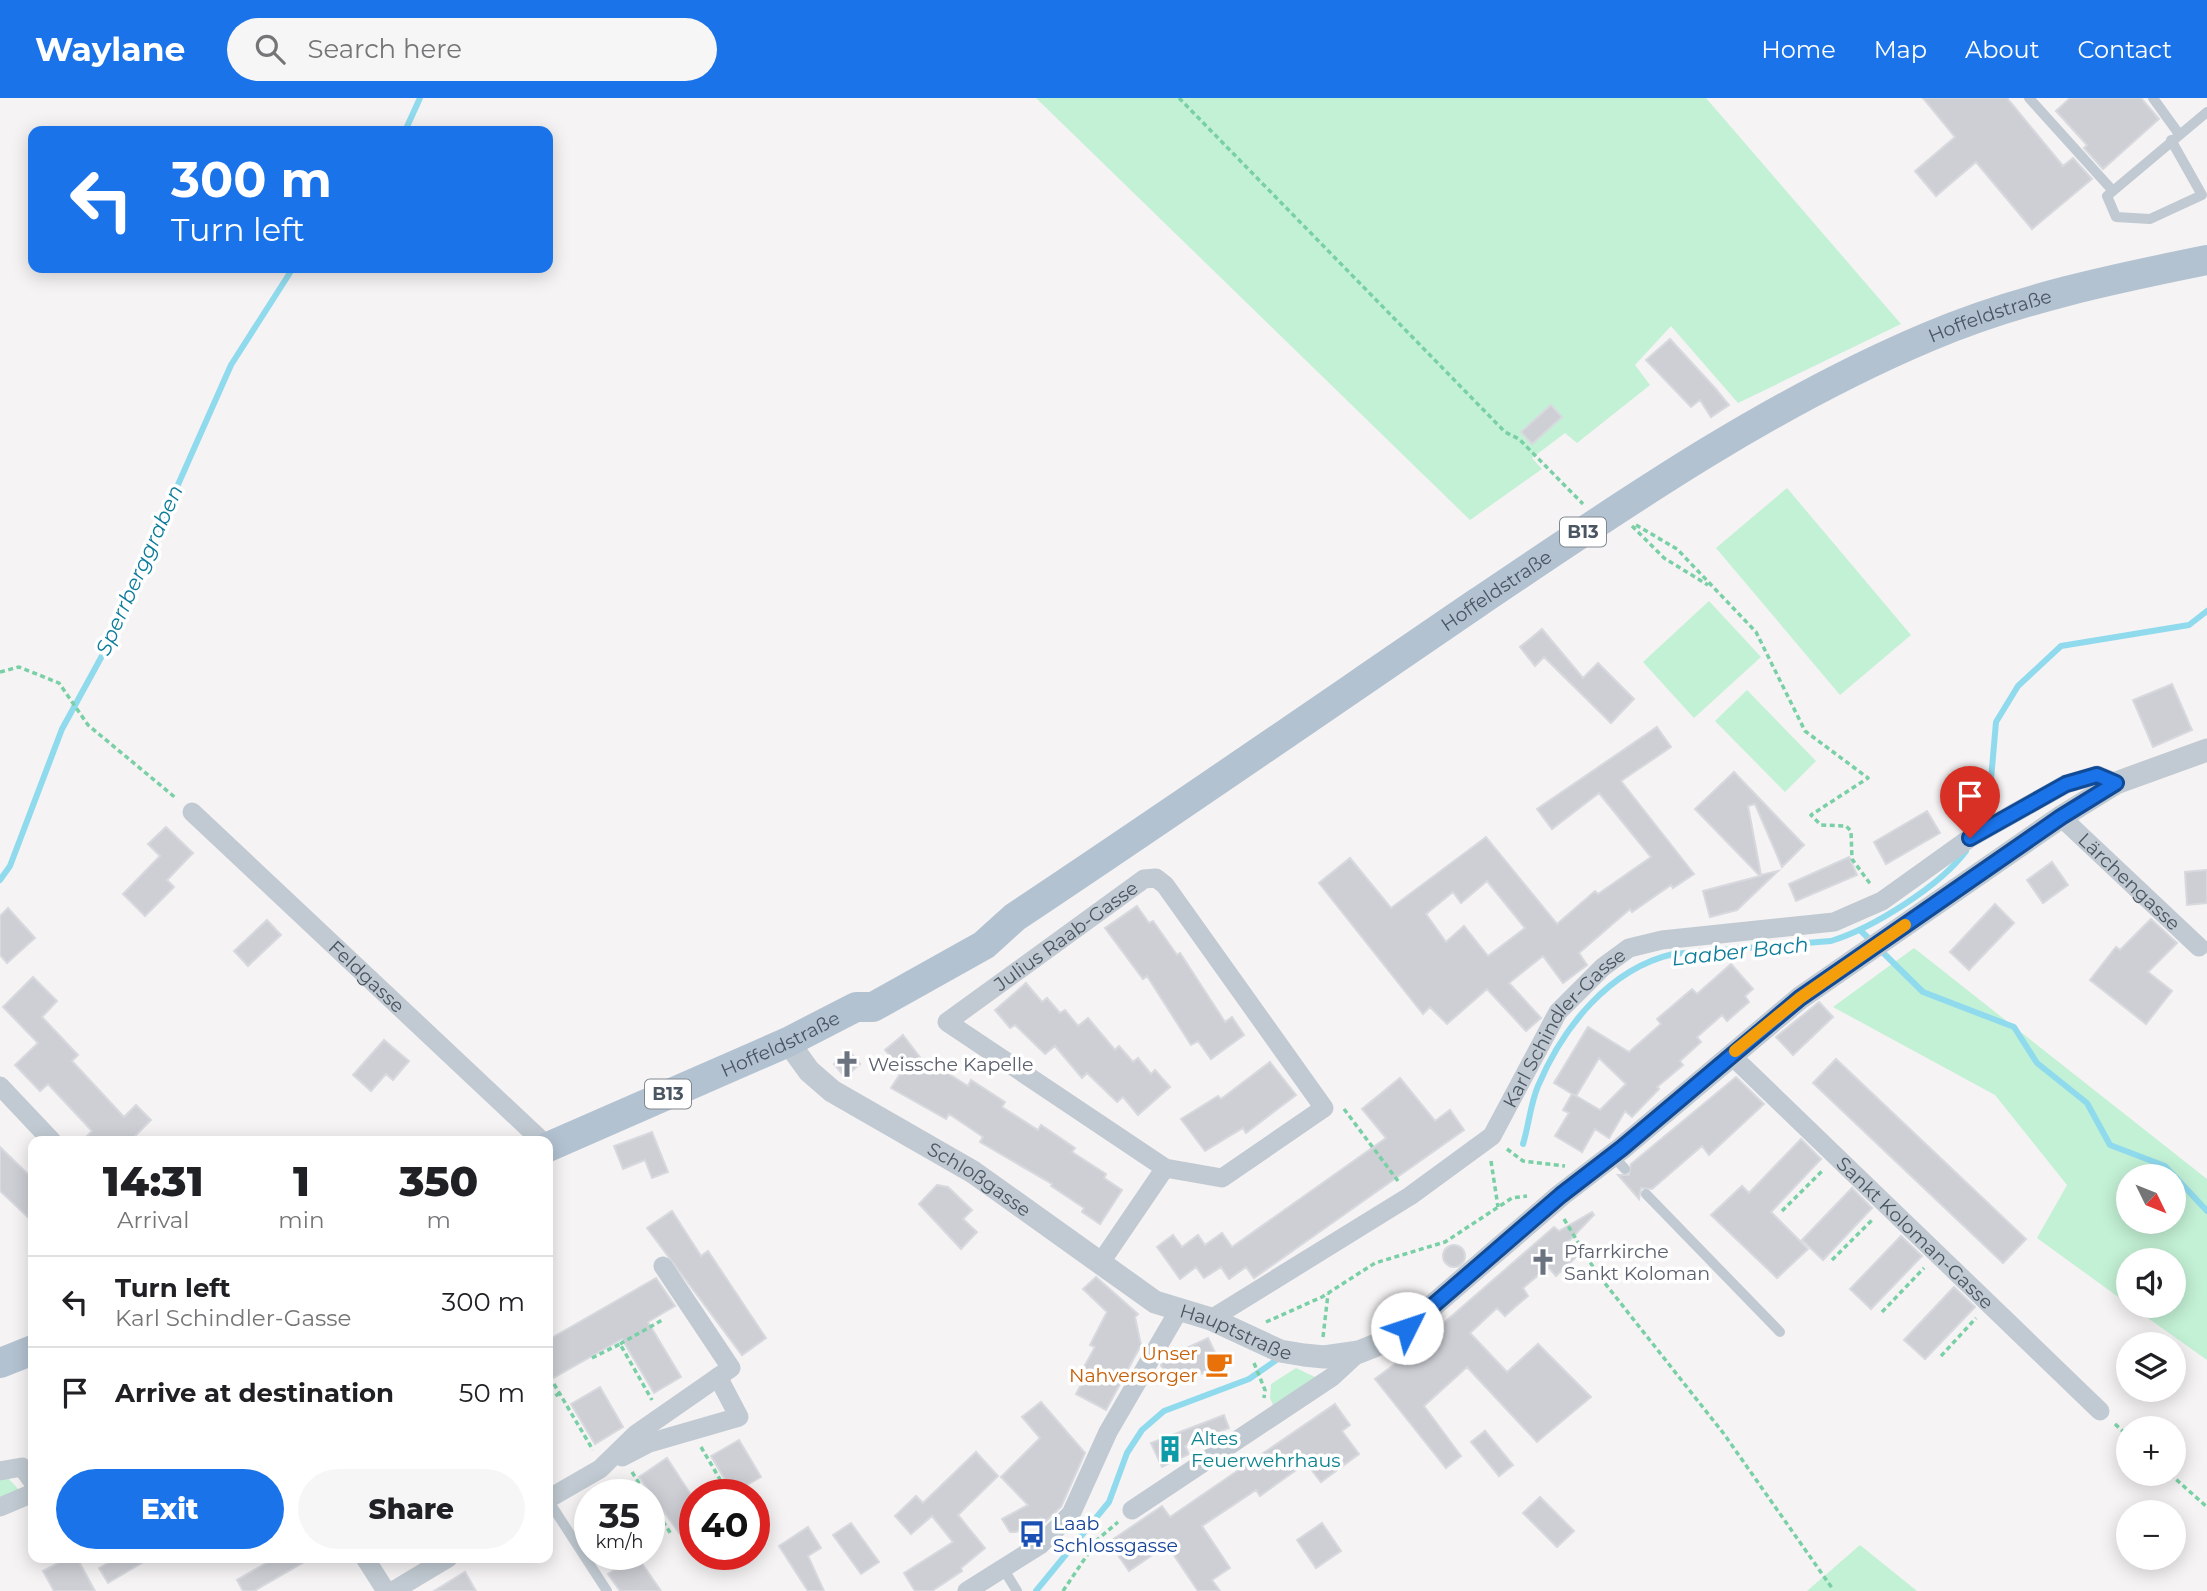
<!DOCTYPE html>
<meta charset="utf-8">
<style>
body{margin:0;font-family:Montserrat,sans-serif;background:#f6f6f6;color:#202124;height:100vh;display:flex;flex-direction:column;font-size:26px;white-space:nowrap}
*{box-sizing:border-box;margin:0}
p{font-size:23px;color:#757577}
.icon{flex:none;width:38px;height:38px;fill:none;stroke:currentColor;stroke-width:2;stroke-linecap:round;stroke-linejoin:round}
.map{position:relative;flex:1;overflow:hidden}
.panel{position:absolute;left:28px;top:1038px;width:525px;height:427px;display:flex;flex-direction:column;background:#fff;border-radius:14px;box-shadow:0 4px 18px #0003}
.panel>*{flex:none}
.guide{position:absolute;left:28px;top:28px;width:525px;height:147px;border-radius:14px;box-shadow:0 4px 18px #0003;background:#1a73e8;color:#fff;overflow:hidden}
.needle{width:46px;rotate:133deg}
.tools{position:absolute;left:2116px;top:1066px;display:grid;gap:14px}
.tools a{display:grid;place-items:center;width:70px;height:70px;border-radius:50%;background:#fff;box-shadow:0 4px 18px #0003;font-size:35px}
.speed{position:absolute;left:574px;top:1381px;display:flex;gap:14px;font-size:35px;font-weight:700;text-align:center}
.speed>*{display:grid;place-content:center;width:91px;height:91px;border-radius:50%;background:#fff;box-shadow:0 4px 18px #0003;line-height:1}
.speed small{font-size:18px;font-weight:400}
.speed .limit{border:10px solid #d22;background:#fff;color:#111}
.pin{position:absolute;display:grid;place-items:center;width:60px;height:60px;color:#fff;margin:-72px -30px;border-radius:50% 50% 50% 0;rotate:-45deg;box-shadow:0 0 7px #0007}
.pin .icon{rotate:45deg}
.me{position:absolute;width:77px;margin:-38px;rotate:49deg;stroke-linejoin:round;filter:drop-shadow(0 0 5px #0008)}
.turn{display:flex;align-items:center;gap:24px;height:147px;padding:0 28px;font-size:32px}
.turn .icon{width:91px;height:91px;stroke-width:2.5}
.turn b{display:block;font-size:49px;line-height:60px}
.eta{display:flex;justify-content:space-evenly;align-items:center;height:119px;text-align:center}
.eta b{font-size:42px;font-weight:800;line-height:49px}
.action{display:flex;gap:14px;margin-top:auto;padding:14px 28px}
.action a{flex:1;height:80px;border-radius:42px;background:#1a73e8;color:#fff;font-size:28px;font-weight:800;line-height:80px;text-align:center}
.action a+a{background:#f6f6f6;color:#202124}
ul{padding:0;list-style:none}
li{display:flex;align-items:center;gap:21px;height:91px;padding:0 28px;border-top:2px solid #e0e0e0}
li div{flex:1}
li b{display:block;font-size:26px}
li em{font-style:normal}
header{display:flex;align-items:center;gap:42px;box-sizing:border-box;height:98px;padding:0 35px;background:#1a73e8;color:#fff}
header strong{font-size:33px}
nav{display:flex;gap:38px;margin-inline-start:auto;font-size:24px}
.search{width:490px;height:63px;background:#f6f6f6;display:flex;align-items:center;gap:18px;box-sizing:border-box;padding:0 24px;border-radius:38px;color:#757577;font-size:26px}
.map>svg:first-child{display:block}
.green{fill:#c3f1d5;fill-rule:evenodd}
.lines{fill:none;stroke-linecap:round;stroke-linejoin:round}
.stream{stroke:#90daee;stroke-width:6}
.building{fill:#cdcfd5;stroke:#d7d9de;stroke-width:2;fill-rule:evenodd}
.path{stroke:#7ad0a6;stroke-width:3.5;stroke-dasharray:5 3.5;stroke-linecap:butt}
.service{stroke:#c1cad2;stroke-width:10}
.minor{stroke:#c1cad2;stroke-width:19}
.tertiary{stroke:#c1cad2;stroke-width:23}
.primary{stroke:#b3c2d1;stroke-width:30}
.route-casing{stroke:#114b97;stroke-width:18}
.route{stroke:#1a73e8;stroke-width:12}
.slow{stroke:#f59e0b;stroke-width:12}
.labels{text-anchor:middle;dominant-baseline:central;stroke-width:7;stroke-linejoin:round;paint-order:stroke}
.shield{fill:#fff;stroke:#808990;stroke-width:2}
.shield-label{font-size:18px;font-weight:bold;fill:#4a5661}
.street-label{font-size:19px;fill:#4a5661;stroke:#fff}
.worship-label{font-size:19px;fill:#5b616d;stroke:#fff;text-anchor:start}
.food-label{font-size:19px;fill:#c56008;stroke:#fff;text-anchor:end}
.culture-label{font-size:19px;fill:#0d838f;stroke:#fff;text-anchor:start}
.transit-label{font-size:19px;fill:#164399;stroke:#fff;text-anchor:start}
.water-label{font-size:21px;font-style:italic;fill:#0c7c9b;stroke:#fff}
</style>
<header>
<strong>Waylane</strong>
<div class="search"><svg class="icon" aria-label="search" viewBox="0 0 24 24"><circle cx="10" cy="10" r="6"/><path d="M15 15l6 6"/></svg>Search here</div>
<nav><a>Home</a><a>Map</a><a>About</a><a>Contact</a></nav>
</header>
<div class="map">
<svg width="2207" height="1493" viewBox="0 0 2207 1493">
<rect width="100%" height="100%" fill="#f5f3f3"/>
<path class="green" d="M1036,0H1706L1901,226L1738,305L1671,228L1635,267L1650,287L1577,345L1565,335L1532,360L1542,371L1470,422Z
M1787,390L1911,537L1840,597L1716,450Z
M1709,503L1761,559L1694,620L1643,564Z
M1747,592L1816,663L1785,694L1715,623Z
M1914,850L2207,1081V1262L2131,1208H2174V1162H2128V1206L2037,1140L2067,1087L1995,997L1833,909ZM2174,1078V1124H2128V1078Z
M1296,1270L1317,1280L1273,1307L1270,1300L1271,1286Z
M8,1380L19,1392L0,1401V1382Z
M1860,1447L1917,1493H1807Z"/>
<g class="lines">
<path class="stream" d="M405,33L420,0
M1988,716L1996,624L2018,588L2061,548L2189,527L2207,513
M0,782L10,768L62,631L103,556L231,267L293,170
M1860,832L1923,894L2014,929L2037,965L2087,1005L2110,1047L2165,1068L2207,1113
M1523,1046C1529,1027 1530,1007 1538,988C1563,929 1609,871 1673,856L1831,843C1873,830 1940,788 1966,753
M1036,1493L1109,1404L1127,1355L1142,1332L1164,1313L1249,1281L1275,1263"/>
</g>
<path class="building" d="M1923,0H2007L2063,68L2073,60L2092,81L2032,131L1976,64L1936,98L1915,73L1955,39Z
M2070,0H2141L2159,21L2103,71L2084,50L2087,47L2056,13Z
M1670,241L1715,290L1729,307L1711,319L1700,302L1691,309L1646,262Z
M1551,307L1562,319L1532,346L1521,334Z
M1542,531L1583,580L1598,565L1634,601L1611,625L1544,559L1535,568L1520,549Z
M2172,586L2192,632L2153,649L2133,602Z
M1657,629L1671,649L1621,683L1694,776L1673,790L1671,787L1632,814L1630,811L1579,855L1587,867L1563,885L1543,858L1509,885L1541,920L1526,933L1487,891L1447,926L1430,909L1423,916L1319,785L1350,760L1391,810L1486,739L1557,826L1595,793L1598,796L1651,759L1599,695L1552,731L1537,711ZM1487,783L1525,830L1488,858L1464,828L1446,844L1426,816L1453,794L1461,805Z
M1734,674L1804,747L1782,769L1755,706L1748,708L1761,777L1778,773L1737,812L1710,819L1703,793L1760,778L1695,711Z
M1927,713L1940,735L1886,766L1874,744Z
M166,729L193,755L167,782L174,789L145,818L123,796L160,758L148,746Z
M1849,759L1857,777L1796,803L1789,786Z
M2052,764L2068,787L2043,805L2027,782Z
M2207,772V805L2187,807L2185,774Z
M1995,806L2014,825L1969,872L1950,854Z
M1137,808L1149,825L1153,823L1177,857L1180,855L1225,924L1232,919L1244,937L1211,961L1198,943L1191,947L1147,878L1143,881L1105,830Z
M8,810L35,840L7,865L0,857V818Z
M2151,821L2177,845L2148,874L2172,893L2146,926L2090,882L2116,849L2120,852Z
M267,822L281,837L248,868L234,853Z
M1731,866L1753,891L1745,898L1749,904L1727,923L1722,917L1697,939L1701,944L1680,963L1683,967L1657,989L1659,991L1632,1019L1625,1013L1609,1040L1595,1031L1582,1054L1555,1038L1569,1015L1563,1012L1572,996L1554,985L1588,929L1629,954L1661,926L1657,921L1692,891L1697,896ZM1599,960L1626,986L1600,1012L1573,996L1576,998Z
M33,879L57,903L42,919L78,957L72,963L124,1019L136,1007L151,1022L130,1043H82L92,1033L48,986L40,993L15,967L38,945L3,909Z
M1026,885L1042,904L1047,900L1060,915L1065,912L1078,928L1088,920L1115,952L1119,948L1133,964L1138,960L1151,976L1155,972L1170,989L1138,1017L1123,999L1117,1004L1087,975L1082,980L1055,948L1045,956L1015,927L1010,930L995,912Z
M1819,904L1833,919L1793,957L1776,939Z
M903,937L929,971L933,966L968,988L971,982L1005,1004L1002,1009L1038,1032L1041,1027L1075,1050L1072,1054L1106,1076L1104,1080L1122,1092L1100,1126L1082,1114L1084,1110L1051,1088L1052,1086L980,1044L983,1039L967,1028L949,1016L946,1021L891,990L902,973L885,952Z
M384,942L409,963L393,982L386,976L371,993L353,977Z
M849,953L860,966L845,979L834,966Z
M1836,961L2026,1141L2003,1165L1813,985Z
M1270,964L1296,997L1246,1035L1243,1030L1205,1053L1181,1021L1218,998L1221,1001Z
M1736,979L1764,1006L1709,1057L1702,1048L1652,1091L1641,1090L1639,1101L1618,1077H1629L1631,1066Z
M1400,980L1435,1023L1450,1012L1464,1032L1254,1180L1246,1169L1229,1181L1221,1169L1204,1180L1196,1169L1180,1181L1157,1149L1173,1137L1182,1149L1198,1137L1205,1147L1222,1135L1232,1149L1386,1040L1362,1011Z
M652,1034L668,1074L652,1080L645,1062L623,1071L614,1048Z
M1801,1041L1821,1061L1771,1114L1808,1151L1777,1180L1711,1117L1742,1088L1749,1095Z
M0,1049L33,1081V1124L0,1093Z
M937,1087L948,1089L972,1112L963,1121L977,1134L961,1151L919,1106Z
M1852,1090L1872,1110L1823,1162L1802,1142Z
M672,1113L701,1158L708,1153L766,1240L742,1257L647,1130Z
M1592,1114L1594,1117L1567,1145L1577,1158L1556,1178L1548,1169L1523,1190L1528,1198L1515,1209L1505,1218L1497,1210L1470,1235L1507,1274L1538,1246L1591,1299L1537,1344L1467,1269L1424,1308L1461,1358L1446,1370L1375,1281L1408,1256L1554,1129L1559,1133Z
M1901,1138L1922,1158L1871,1211L1850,1191Z
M1443 1158a11 11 0 1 1 22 0a11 11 0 1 1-22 0Z
M1096,1179L1138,1216L1135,1219L1141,1247L1106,1312L1076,1296L1083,1283L1078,1280L1095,1249L1090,1247L1107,1214L1083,1191Z
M656,1180L675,1208L648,1224L681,1279L654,1295L622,1241L548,1283V1242Z
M1954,1189L1975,1209L1925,1261L1904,1242Z
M1208,1240L1221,1267L1171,1289L1161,1267L1165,1260Z
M600,1289L623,1329L595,1346L571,1306Z
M1041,1304L1085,1355L1061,1409L1045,1424L1041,1420L1016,1434H1010L1002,1421L1028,1407L1001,1379L1040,1340L1022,1319Z
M1335,1306L1350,1327L1342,1333L1359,1356L1321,1384L1306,1365L1260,1398L1256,1392L1202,1428L1230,1470L1212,1482L1220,1493H1198L1167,1447L1129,1473L1109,1444L1162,1408L1170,1419Z
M1224,1317L1229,1330L1185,1348L1189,1356L1162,1369L1151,1345Z
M1485,1333L1513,1367L1499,1378L1471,1344Z
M739,1342L761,1379L733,1395L711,1358Z
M976,1354L998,1378L958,1417L985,1450L961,1470L962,1473L932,1493H915L904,1475L953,1444L932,1418L911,1436L895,1418L916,1398L923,1405Z
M667,1360L695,1403V1457L639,1379Z
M1540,1399L1574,1433L1557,1449L1523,1415Z
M851,1425L879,1464L861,1476L833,1437Z
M1322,1425L1341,1453L1316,1470L1297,1442Z
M808,1429L821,1450L808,1458L824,1493H808L779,1448Z
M636,1457L648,1474L661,1493H620L608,1476Z
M68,1460H77L95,1493H54L43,1473Z
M117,1460H150L108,1485L99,1470Z
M275,1460H311L254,1493H243L237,1482Z
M465,1474L476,1493H434Z"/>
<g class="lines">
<path class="path" d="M1179,0L1505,334L1519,341L1583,406
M1636,427L1677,451L1756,534L1805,633L1868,680L1811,717L1821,727L1846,728L1851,733L1852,761L1871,787
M1632,428L1664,460L1708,487
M0,574L19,569L59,585L88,627L177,701
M1344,1011L1398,1083
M1507,1051L1523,1063L1565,1068
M1491,1063L1498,1109
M1782,1113L1823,1072
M1564,1121L1596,1174L1724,1336L1832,1490
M1832,1162L1873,1121
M1882,1214L1924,1170
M1266,1224L1322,1199L1375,1165L1445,1144L1512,1100L1527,1098
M1323,1239L1328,1196
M620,1246L664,1221
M1941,1258L1976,1220
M592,1260L620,1246L652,1302
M1254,1265L1265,1292L1264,1300
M554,1286L593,1352
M548,1302L560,1295
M2115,1326L2128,1338
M701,1349L728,1395
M632,1374L646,1396
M2170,1376L2207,1409
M649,1402L671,1436
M1063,1493L1098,1441L1118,1424"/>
<path class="service" d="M2029,0L2113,93
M2153,0L2179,36
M2171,42L2202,97L2150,121L2116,119L2107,98L2207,14
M1613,1058L1625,1071
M1646,1096L1780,1234
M548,1402L607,1493
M1004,1472L1017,1493"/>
<g class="minor">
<path id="s1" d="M192,714L542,1043"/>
<path id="s2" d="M2061,719L2199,849"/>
<path id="s3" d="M1731,957L2100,1313"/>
<path d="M0,988L52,1043"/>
<path id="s4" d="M1101,1164L1165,1070L947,924L1144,781L1156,780L1165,787L1324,1010L1222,1080L1165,1070"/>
<path id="s5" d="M1211,1221L1410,1098L1492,1038L1558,914L1603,869L1629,850L1662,842L1834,824L1882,803L1970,740L2066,686L2097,677L2116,685"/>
<path d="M622,1359L649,1345L739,1319L718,1279"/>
<path d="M0,1373L22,1369L33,1384"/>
<path d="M548,1401L600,1371L636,1336L731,1270L663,1168"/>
<path d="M0,1409L33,1395"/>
<path d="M1132,1412L1332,1279L1359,1254"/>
<path d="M365,1460L386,1493"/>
<path d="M393,1493L448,1460"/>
<path d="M967,1493L1040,1447L1071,1416L1108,1334L1179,1212"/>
</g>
<path class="tertiary" id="s6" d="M788,944L809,973L832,993L973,1074L1155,1204L1211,1221L1280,1253L1304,1257L1324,1259L1359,1254L1389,1242L1407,1230L1561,1097L1622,1050L1800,900L2061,719L2116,685L2207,652"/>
<g class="primary">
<path id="s7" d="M548,1049L788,944L856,909H873L984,847L1015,819C1170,716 1323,610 1477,505C1621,408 1767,307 1928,239C2017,201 2113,181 2207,162"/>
<path d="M0,1265L33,1252"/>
</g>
</g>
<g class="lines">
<defs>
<path id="route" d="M1407,1230L1561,1097L1622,1050L1800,900L2061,719L2116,685L2097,677L2066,686L1970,740"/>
</defs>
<use href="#route" class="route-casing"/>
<use href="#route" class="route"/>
<path class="slow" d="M1735,953L1800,900L1905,827"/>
</g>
<defs>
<symbol id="church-bare" viewBox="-9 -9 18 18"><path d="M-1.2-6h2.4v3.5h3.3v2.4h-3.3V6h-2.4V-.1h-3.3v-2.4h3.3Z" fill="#6b7280" stroke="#fff" stroke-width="2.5" paint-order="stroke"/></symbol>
<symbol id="cafe-bare" viewBox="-9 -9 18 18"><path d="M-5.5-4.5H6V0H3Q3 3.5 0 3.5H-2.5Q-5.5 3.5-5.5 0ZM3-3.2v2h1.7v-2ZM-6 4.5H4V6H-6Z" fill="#e8710a" stroke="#fff" stroke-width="2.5" paint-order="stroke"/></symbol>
<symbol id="building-bare" viewBox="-9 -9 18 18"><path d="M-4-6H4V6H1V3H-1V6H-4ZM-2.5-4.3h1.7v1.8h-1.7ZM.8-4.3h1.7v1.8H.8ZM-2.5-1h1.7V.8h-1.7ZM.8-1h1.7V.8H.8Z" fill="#0f9aa8" stroke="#fff" stroke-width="2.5" paint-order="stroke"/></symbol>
<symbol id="bus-bare" viewBox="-9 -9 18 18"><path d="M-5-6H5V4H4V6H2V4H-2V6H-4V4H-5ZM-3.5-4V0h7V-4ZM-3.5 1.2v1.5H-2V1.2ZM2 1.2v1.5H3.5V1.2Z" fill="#1a4fb4" stroke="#fff" stroke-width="2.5" paint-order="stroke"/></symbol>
</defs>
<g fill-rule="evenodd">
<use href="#church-bare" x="828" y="947" width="38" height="38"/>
<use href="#church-bare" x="1524" y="1145" width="38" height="38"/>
<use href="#cafe-bare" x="1200" y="1247" width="38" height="38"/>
<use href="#building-bare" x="1151" y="1332" width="38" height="38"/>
<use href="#bus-bare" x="1013" y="1417" width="38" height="38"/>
</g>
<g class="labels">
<g class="shield">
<rect x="1560" y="419.5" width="46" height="29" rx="5"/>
<rect x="645" y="981.5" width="46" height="29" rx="5"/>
</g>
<g class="shield-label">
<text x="1583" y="434">B13</text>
<text x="668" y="996">B13</text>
</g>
<g class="street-label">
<text stroke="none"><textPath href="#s7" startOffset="1673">Hoffeldstraße</textPath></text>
<text stroke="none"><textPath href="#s7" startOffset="1106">Hoffeldstraße</textPath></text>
<text stroke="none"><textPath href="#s2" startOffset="94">Lärchengasse</textPath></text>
<text stroke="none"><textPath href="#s4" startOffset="523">Julius Raab-Gasse</textPath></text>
<text stroke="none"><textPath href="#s1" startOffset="240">Feldgasse</textPath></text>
<text stroke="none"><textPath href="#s5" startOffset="467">Karl Schindler-Gasse</textPath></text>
<text stroke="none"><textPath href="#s7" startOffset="254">Hoffeldstraße</textPath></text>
<text stroke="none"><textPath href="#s6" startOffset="238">Schloßgasse</textPath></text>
<text stroke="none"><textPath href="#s3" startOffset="256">Sankt Koloman-Gasse</textPath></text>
<text stroke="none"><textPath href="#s6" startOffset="539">Hauptstraße</textPath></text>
</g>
<g class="worship-label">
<text x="868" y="966">Weissche Kapelle</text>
<text x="1564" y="1153">Pfarrkirche<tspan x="1564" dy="22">Sankt Koloman</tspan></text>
</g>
<g class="food-label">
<text x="1198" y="1255">Unser<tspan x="1198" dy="22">Nahversorger</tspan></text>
</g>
<g class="culture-label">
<text x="1191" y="1340">Altes<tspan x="1191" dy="22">Feuerwehrhaus</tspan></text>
</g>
<g class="transit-label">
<text x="1053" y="1425">Laab<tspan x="1053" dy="22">Schlossgasse</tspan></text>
</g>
<g class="water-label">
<text transform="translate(139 472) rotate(-66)">Sperrberggraben</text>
<text transform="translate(1740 853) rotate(-6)">Laaber Bach</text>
</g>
</g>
</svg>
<div class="tools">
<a><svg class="needle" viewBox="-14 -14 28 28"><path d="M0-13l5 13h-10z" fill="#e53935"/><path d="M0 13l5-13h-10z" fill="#757577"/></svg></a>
<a><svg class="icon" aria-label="sound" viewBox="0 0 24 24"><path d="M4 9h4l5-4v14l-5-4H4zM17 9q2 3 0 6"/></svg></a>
<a><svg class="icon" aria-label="layers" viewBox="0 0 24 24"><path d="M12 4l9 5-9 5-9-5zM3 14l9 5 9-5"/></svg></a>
<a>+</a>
<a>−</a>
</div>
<div class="speed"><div>35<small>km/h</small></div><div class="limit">40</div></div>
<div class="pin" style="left:1970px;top:740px;background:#d93025"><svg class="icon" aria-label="arrive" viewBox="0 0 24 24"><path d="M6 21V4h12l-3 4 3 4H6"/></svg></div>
<svg class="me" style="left:1407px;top:1230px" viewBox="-20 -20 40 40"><circle r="19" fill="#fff"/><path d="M0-13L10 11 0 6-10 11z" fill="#1a73e8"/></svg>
<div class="guide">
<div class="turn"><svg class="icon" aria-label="left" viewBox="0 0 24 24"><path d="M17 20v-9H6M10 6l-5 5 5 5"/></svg><div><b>300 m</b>Turn left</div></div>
</div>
<section class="panel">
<div class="eta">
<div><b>14:31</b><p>Arrival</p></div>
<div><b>1</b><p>min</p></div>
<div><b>350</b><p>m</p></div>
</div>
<ul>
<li><svg class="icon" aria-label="left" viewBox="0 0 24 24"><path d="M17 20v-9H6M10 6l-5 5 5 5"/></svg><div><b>Turn left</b><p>Karl Schindler-Gasse</p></div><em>300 m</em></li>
<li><svg class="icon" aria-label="arrive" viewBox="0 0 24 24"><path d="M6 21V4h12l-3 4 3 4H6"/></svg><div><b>Arrive at destination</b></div><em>50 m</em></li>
</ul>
<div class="action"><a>Exit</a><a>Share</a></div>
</section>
</div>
